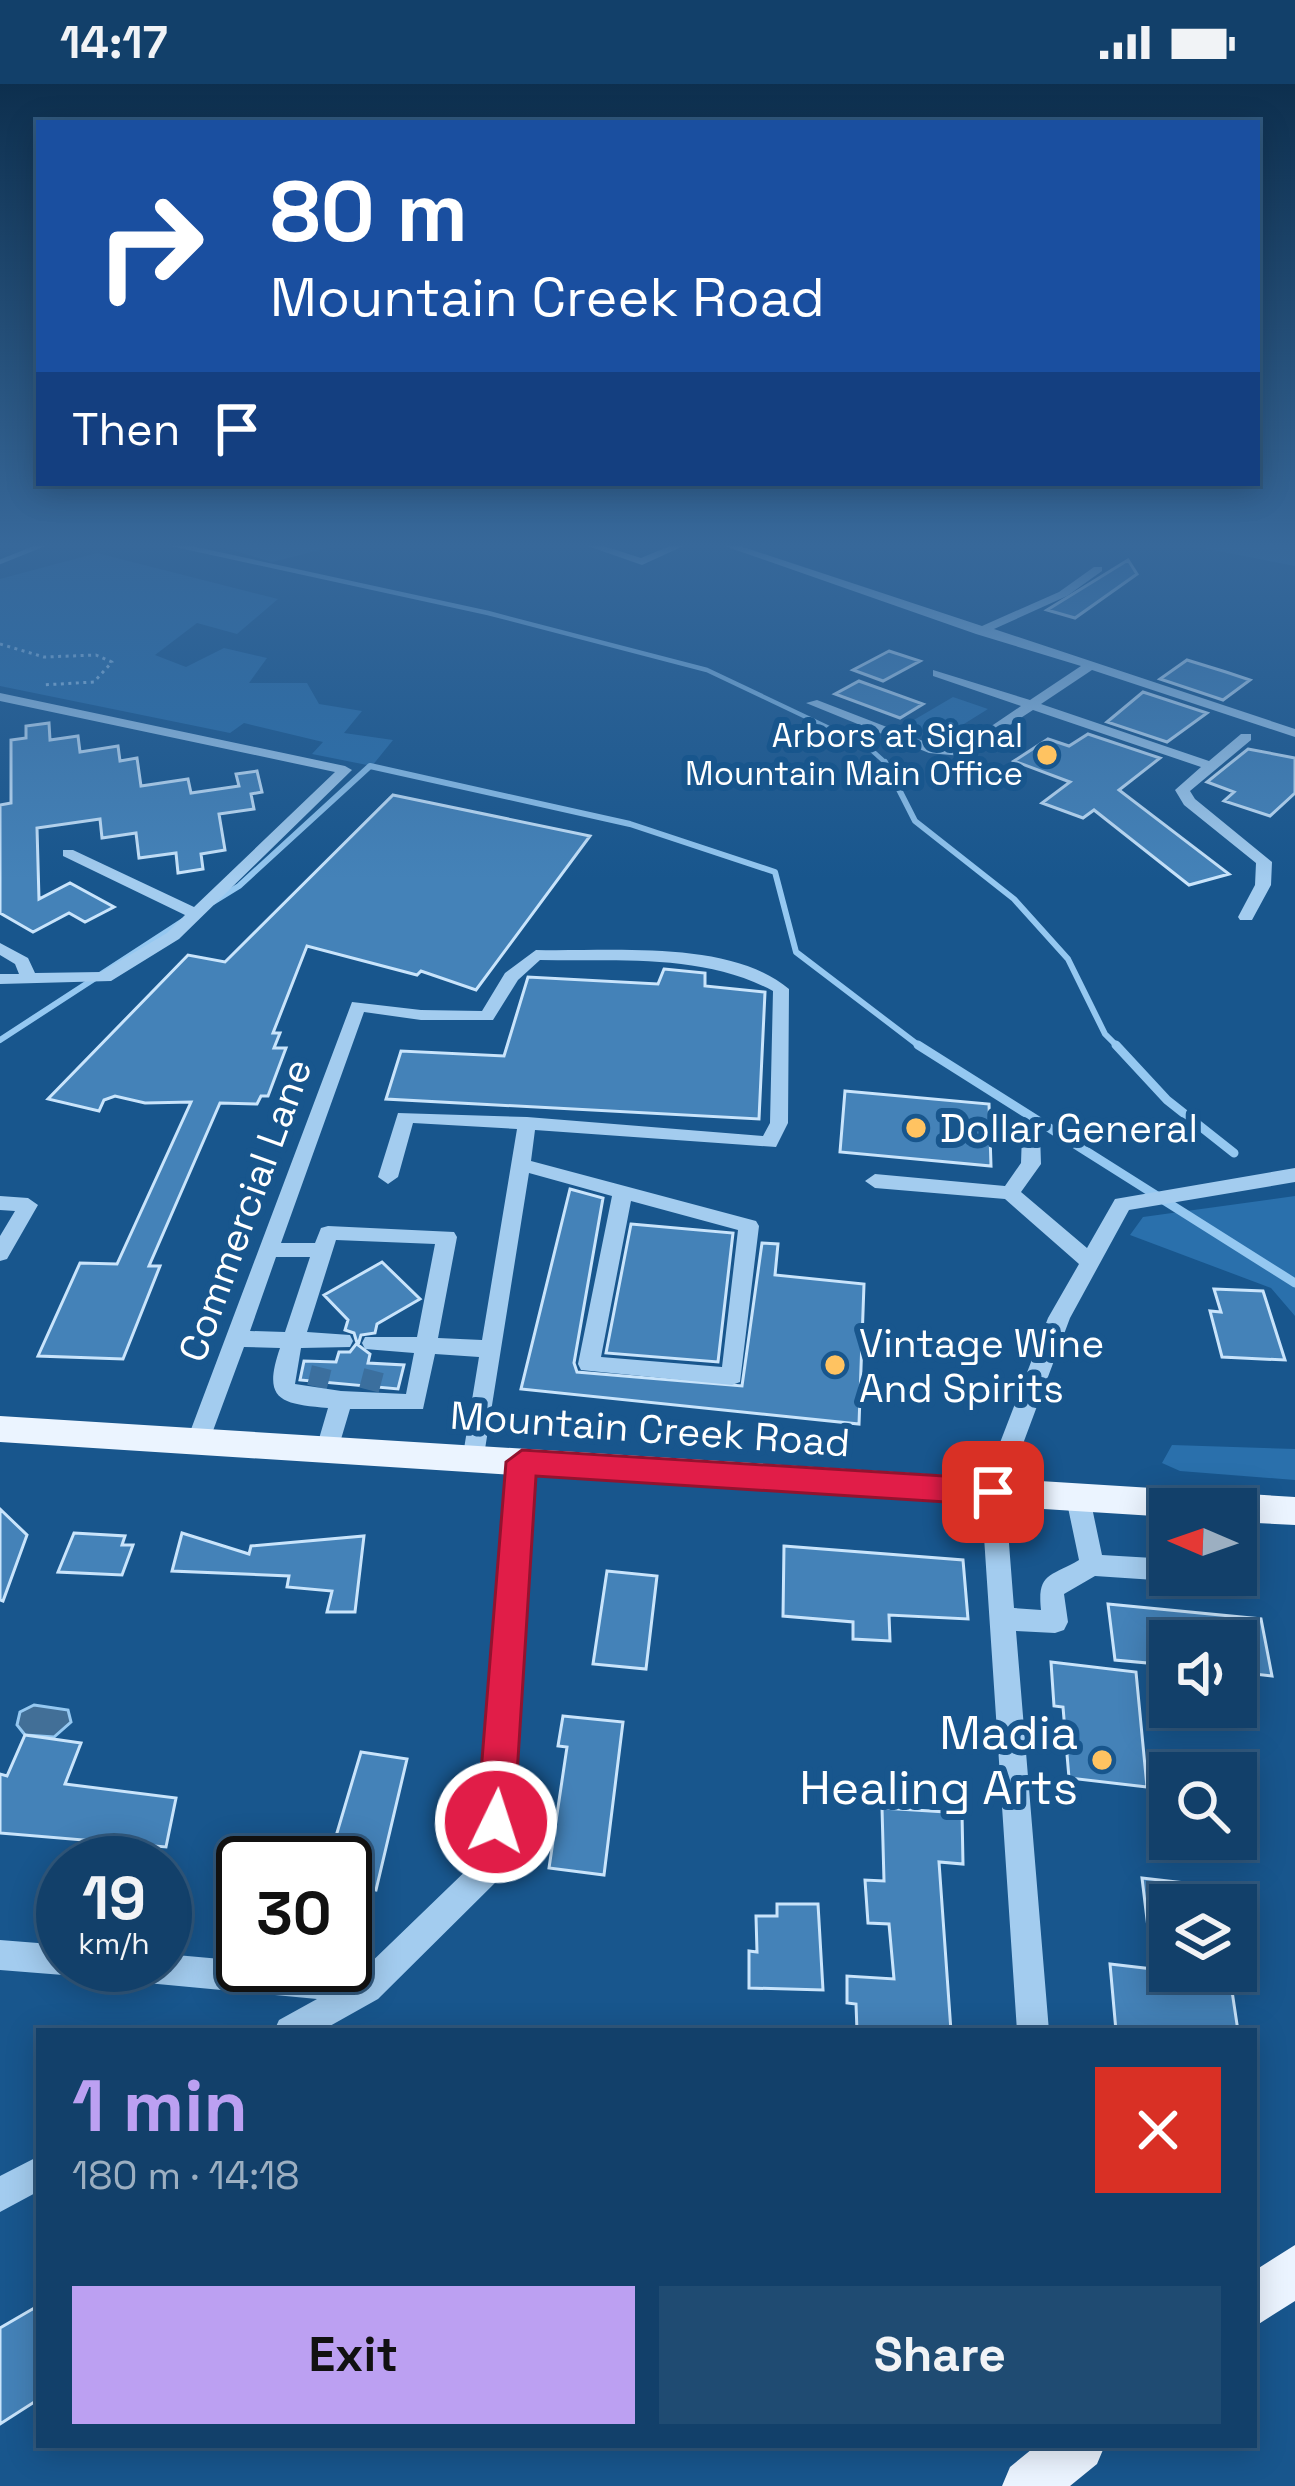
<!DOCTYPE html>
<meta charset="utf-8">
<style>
body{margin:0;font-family:"Space Grotesk",sans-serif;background:#1f4b72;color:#f1f3f6;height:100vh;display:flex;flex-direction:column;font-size:45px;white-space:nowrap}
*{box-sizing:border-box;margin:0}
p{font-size:39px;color:#9cafc1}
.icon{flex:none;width:66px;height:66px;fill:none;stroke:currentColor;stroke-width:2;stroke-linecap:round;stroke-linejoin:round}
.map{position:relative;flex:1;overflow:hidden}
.side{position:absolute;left:36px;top:1944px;width:1221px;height:420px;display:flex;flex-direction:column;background:#12406a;border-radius:0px;box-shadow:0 6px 30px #0003,0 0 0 3px #31597e}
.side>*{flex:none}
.top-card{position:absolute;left:36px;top:36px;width:1224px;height:366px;border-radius:0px;box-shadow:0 6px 30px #0003,0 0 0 3px #31597e;background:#1a4fa0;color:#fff;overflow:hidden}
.needle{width:78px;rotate:272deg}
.tools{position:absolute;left:1149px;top:1404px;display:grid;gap:24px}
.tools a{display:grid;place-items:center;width:108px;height:108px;border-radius:0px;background:#12406a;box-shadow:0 6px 30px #0003,0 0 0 3px #31597e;font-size:60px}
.speed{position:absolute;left:36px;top:1752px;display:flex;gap:24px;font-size:60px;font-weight:700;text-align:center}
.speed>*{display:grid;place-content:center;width:156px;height:156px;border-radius:50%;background:#12406a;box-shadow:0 6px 30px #0003,0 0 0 3px #31597e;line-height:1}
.speed small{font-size:30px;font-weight:400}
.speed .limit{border:6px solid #111;border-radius:18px;background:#fff;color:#111}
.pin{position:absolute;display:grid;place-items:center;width:102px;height:102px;color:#fff;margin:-51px;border-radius:24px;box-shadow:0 6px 18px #0006}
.me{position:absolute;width:132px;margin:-66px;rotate:4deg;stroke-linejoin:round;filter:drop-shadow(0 0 9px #0008)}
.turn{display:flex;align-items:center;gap:42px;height:252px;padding:0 36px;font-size:54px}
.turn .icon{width:156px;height:156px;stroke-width:2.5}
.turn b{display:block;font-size:84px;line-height:102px}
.then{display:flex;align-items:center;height:114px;padding:0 36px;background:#0003;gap:24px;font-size:45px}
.round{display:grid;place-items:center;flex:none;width:126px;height:126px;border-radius:0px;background:#1f4b72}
.overview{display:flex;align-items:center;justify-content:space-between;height:204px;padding:0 36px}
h1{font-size:72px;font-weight:800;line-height:90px;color:#bca0f2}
.button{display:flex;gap:24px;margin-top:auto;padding:24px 36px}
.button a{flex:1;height:138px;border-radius:0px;background:#bca0f2;color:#111;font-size:48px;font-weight:800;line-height:138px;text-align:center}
.button a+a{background:#1f4b72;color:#f1f3f6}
.status{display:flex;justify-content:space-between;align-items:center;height:84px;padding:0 60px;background:#12406a;direction:ltr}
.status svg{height:33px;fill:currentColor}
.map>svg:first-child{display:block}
.green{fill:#2a70ac}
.water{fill:#426f97;stroke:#95c8f1;stroke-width:3}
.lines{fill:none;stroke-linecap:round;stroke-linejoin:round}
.stream-far2{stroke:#95c8f1;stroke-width:4.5}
.stream-far1{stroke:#95c8f1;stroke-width:6}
.stream{stroke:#95c8f1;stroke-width:9}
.building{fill:#4482b8;stroke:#c9e4fb;stroke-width:3}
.minor-tunnel{stroke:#3b6f9e;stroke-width:20;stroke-dasharray:20 10;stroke-linecap:butt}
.path{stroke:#a3ccef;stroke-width:3;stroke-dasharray:3 4.5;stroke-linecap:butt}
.minor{fill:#a3ccef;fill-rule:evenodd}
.major{fill:#ebf4ff;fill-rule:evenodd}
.route{fill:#e11d48;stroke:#92132f;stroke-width:3}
.poi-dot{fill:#ffc361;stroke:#18568d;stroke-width:4.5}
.labels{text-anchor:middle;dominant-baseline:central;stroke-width:12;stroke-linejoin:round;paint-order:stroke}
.far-poi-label{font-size:33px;fill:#fff;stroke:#18568d;text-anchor:end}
.poi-label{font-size:39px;fill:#fff;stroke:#18568d;text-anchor:start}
.street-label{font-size:39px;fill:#fff;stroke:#18568d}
.near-poi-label{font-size:48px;fill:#fff;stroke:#18568d;text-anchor:end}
</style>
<div class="status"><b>14:17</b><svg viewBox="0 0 49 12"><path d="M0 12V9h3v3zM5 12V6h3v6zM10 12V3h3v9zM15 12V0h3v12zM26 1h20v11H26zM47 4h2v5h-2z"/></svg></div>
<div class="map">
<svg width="1295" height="2402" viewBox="0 0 1295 2402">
<rect width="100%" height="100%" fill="#18568d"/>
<path class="green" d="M208,459H348L272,478Z
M1177,459H1295V482Z
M97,469L278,515L237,550L197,539L155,571L186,583L224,564L267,574L249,599H307L319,620L362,627L344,649L393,656L372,682L312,670L323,658L244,639L230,649L0,602V495Z
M953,613L988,625L943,653L907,640Z
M1295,1112V1232L1271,1204L1130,1151L1143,1133Z
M1172,1361L1295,1365V1396L1180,1387L1162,1379Z"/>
<path class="water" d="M34,1621L68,1626L71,1638L54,1653L25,1651L17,1641L20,1628Z"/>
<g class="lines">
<path class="stream-far2" d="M167,459L488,529L707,586L867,662L888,681
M0,478L47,459"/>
<path class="stream-far1" d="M885,678L915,737L1014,815L1068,875L1105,950L1119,964
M213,818L239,802L370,682L630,740L775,788L796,868L922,964
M0,956L183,837"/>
<path class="stream" d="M918,961L1295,1199
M1116,961L1167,1016L1234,1069"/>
</g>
<path class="building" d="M1128,476L1137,490L1075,534L1047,526Z
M889,567L920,577L883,597L853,586Z
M1187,576L1226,588L1250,596L1223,616L1160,595Z
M859,597L923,620L900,634L835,610Z
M1143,608L1207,629L1167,658L1107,638Z
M49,639L50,656L78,652L80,668L118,662L120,677L137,674L141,702L188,695L191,709L239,702L236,690L257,687L262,708L251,710L254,725L219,730L225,766L201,770L203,785L178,789L176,769L139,774L136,749L102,754L100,735L37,744L39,815L70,799L114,823L85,838L69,829L33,848L0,829V721L11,719V656L26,654V642Z
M1088,650L1160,674L1119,706L1229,790L1189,801L1094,726L1083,734L1042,719L1070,698L1014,677L1048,655L1069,662Z
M1248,665L1295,674V709L1270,732L1224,717L1234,708L1207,698Z
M393,711L590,752L476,906L421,887L417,891L307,862L273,949H280L274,964H286L268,1012H261L257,1020L220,1019L149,1182H160L123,1275L38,1272L80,1179L117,1180L191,1018L145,1019L115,1012L104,1016L99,1027L48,1015L188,871L225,878Z
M664,885L705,889V902L765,908L759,1035L386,1015L401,967L504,972L528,893L658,900Z
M845,1007L989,1020L991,1082L840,1068Z
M570,1105L603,1114L574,1279L577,1288L742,1302L762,1159L778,1160L775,1191L864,1200L859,1340L521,1305Z
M631,1140L733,1149L718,1278L606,1269Z
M382,1178L420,1215L377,1240L375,1249L361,1251L358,1261L370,1270L368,1279L404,1281L398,1305L300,1296L304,1277L336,1278L339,1268H350L357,1259L354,1249L345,1246L348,1236L324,1211Z
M1214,1205L1263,1207L1285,1276L1222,1273L1210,1227L1221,1228Z
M0,1425L27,1451L3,1517L0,1516Z
M74,1449L125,1452L122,1461H133L122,1491L58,1488Z
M182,1449L249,1470L251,1462L364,1452L355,1528H327L332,1507L287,1503L289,1492L172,1487Z
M784,1462L963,1476L968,1535L889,1531L890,1557L853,1555V1538L783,1532Z
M607,1487L657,1492L646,1585L593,1580Z
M1108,1520L1261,1535L1272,1592L1236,1588V1557H1170V1581L1115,1576Z
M1051,1578L1136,1588L1147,1703L1069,1694L1063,1623L1054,1622Z
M563,1632L623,1638L604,1791L549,1784L567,1663L558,1662Z
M25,1651L81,1659L65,1700L176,1714L166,1763L0,1749V1690L7,1692Z
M361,1668L407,1675L376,1806L345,1800V1779H328Z
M882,1724L962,1729L963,1780L939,1778L951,1947H857L856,1920L847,1919V1892L894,1895L889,1840L868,1839L865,1796L884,1797Z
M1142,1794L1247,1806L1246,1821H1170V1887H1229L1238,1947H1116L1110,1880L1153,1885Z
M777,1820H818L823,1906L749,1904V1867L757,1868L756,1832H777Z
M36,2223L39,2315L0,2340V2244Z"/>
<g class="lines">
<path class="minor-tunnel" d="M317,1303L323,1278
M369,1306L376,1279"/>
<path class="path" d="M0,560L44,573L96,571L112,578L94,598L42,601"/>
<path class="minor" d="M579,459H594L641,474L677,459H690L642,481Z
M716,459H731L982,542L1059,508L1094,483H1102V487L1067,512L994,545L1295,645V653L1092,586L1041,620L1209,677L1241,650H1251V656L1190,707L1195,715L1272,778L1271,801L1252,836H1240L1238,833L1255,801L1256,779L1184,721L1175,706L1201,683L1033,626L962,672L929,669L806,619L817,616L936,662L959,664L1021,622L933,592V586L1030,616L1081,582L976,550Z
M0,609L345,682L352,686L179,855L111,897L0,900V890H19L15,880L0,871V859L28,874L35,889L101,888L167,849L185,831L63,772V766H73L194,823L335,688L0,617Z
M536,866C610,868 730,855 789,905L788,1039L776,1063L535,1046L531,1077L756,1137L759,1142L740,1298L732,1301L581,1286L578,1280L612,1112L529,1089L482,1384L474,1387L466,1384L462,1377L479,1273L435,1270L423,1325H350L336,1372L328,1374L320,1372L316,1365L328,1324C280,1320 262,1316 280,1264L244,1263L207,1363L199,1365L191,1363L187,1356L352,918L421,926L482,927L505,889ZM540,876C619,878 701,869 773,907L770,1039L763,1052L527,1033L398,1029L378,1093L388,1100L398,1093L413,1039L517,1045L482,1256L438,1254L457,1153L454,1148L328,1142L321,1144L315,1159H281L364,928L421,936H493L518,896ZM631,1117L738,1146L722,1283L601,1273ZM336,1156L435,1160L417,1253H365L362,1259L365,1265L414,1269L406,1310L341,1307L295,1300L301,1264L350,1263L353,1257L350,1251L307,1248ZM276,1173H310L285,1248L250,1247Z
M1031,1044L1040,1050L1041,1080L1021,1108L1087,1164L1115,1115L1295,1084V1098L1129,1126L1070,1234L1005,1408L1014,1524L1041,1526C1037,1489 1050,1493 1079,1476L1066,1414L1070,1407L1078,1404L1086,1407L1090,1414L1102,1471L1170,1475V1491H1180L1170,1497L1095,1492L1064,1510L1068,1538L1064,1546L1055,1549L1016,1547L1049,1947H1017L981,1408L1048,1234L1079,1180L1005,1115L875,1104L865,1097L875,1090L1005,1102L1021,1079L1022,1050Z
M0,1112L28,1114L38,1121L7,1175L0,1177V1152L15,1127L0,1126Z
M522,1369L530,1372L534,1379L507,1782L502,1792L378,1915L321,1947H274L279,1936L317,1915L115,1896L104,1892L100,1881H165V1870L243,1877V1881L361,1888L478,1775L510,1379L514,1372Z
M0,1856L63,1861V1881H76L74,1887L63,1891L0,1886Z
M39,2072V2107L0,2128V2092Z"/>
<path class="major" d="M0,1332L1295,1413V1441L1236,1438V1425H1170V1433L0,1358Z
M1295,2161V2217L1254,2243V2187Z
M1037,2361H1105L1097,2380L1070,2402H1002L1010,2383Z"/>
</g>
<linearGradient id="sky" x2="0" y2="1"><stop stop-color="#0d2f4e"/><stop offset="0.58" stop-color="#37689a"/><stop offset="1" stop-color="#37689a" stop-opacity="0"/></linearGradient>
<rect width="1295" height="795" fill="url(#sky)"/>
<path class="route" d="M522,1366L993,1395L1008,1408L993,1421L536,1392L514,1738L509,1751L496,1756L483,1751L477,1738L506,1378Z"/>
<g class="poi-dot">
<circle cx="1047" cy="671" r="12"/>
<circle cx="916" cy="1044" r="12"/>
<circle cx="835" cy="1281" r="12"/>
<circle cx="1102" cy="1676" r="12"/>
</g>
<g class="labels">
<g class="far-poi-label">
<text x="1023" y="652">Arbors at Signal<tspan x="1023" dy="38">Mountain Main Office</tspan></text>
</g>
<g class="poi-label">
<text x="940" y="1044">Dollar General</text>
<text x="859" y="1259">Vintage Wine<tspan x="859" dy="45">And Spirits</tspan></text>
</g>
<g class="street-label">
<text transform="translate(245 1126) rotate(-70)">Commercial Lane</text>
<text transform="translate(650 1345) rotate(4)">Mountain Creek Road</text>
</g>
<g class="near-poi-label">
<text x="1078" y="1648">Madia<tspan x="1078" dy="55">Healing Arts</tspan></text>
</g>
</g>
</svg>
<div class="tools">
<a><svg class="needle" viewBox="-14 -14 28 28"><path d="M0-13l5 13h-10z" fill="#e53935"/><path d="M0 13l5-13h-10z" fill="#9cafc1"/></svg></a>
<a><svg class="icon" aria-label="sound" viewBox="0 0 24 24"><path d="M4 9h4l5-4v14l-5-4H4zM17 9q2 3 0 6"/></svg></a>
<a><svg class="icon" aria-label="search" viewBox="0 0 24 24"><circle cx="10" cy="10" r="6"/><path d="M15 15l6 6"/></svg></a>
<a><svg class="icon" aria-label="layers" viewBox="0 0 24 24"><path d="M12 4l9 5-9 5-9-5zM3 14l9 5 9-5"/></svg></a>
</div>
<div class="speed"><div>19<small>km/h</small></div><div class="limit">30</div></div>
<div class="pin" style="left:993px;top:1408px;background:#d93025"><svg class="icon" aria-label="arrive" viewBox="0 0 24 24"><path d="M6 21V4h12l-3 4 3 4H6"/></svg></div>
<svg class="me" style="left:496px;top:1738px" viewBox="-20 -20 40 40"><circle r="17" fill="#e11d48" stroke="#fff" stroke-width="3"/><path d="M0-11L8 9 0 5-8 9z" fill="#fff"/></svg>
<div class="top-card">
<div class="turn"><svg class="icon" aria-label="right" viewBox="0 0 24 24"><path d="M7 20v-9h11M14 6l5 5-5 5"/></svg><div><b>80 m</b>Mountain Creek Road</div></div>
<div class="then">Then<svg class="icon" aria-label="arrive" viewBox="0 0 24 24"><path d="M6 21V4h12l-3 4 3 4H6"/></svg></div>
</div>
<section class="side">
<div class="overview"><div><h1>1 min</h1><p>180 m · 14:18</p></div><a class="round" style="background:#d93025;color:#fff"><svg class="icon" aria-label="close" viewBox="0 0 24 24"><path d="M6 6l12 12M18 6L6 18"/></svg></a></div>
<div class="button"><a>Exit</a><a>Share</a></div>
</section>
</div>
